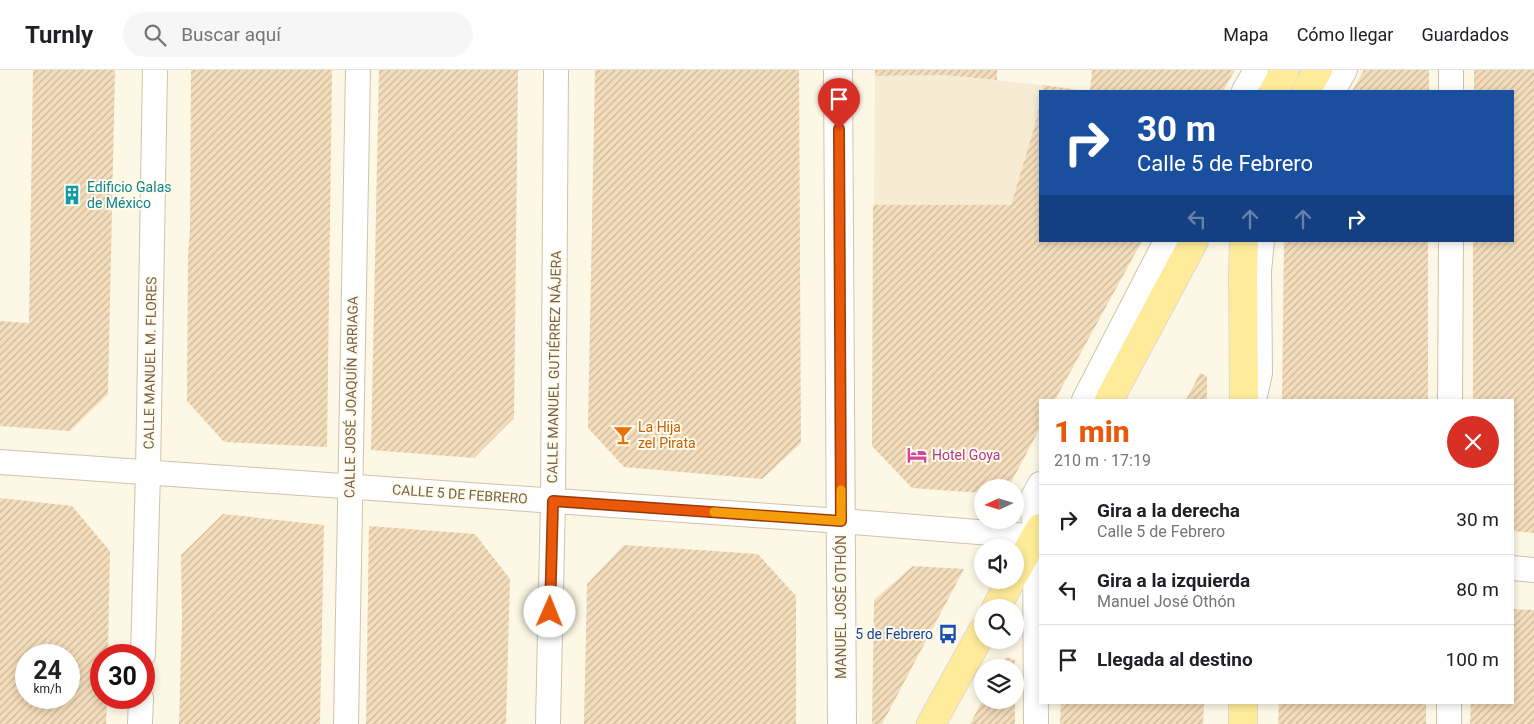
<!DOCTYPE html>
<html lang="es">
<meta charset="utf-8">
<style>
body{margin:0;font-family:Roboto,sans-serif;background:#f6f6f6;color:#202124;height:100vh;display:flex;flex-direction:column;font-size:19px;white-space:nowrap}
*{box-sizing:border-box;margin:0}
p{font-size:16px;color:#757577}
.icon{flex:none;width:28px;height:28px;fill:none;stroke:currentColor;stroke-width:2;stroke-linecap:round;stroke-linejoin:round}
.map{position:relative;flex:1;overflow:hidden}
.side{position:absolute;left:1039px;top:329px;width:475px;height:305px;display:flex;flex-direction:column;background:#fff;border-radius:0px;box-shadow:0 2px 8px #0003}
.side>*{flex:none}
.hud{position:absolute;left:1039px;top:20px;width:475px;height:152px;border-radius:0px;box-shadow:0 2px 8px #0003;background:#1a4fa0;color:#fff;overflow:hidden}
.needle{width:32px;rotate:266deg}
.fabs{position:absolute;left:974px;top:409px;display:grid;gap:10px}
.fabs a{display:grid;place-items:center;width:50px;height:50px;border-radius:50%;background:#fff;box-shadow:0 2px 8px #0003;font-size:25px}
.speed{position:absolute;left:15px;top:574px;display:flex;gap:10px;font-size:25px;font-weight:700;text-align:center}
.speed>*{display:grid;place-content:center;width:65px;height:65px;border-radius:50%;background:#fff;box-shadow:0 2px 8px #0003;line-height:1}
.speed small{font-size:12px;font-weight:400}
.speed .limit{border:8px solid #d22;background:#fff;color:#111}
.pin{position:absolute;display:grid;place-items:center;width:42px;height:42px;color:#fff;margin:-51px -21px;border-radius:50% 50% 50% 0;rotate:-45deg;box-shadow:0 0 5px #0007}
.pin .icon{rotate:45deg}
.me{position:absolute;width:55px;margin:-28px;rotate:1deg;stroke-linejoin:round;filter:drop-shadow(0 0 4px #0008)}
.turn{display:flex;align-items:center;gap:18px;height:105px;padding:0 15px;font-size:22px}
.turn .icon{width:65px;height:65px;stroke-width:2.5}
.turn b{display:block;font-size:35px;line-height:42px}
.lanes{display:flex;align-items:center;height:48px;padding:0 15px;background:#0003;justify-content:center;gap:25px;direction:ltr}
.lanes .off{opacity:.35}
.round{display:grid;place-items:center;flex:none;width:52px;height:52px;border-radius:26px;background:#f6f6f6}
.head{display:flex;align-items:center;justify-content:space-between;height:85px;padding:0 15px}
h1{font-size:30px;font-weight:800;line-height:38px;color:#ea580c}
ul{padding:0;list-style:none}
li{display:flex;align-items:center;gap:15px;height:70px;padding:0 15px;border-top:1px solid #e0e0e0}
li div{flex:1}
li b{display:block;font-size:19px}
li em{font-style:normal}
header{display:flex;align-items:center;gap:30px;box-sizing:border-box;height:70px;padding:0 25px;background:#fff;border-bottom:1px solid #e0e0e0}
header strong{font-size:24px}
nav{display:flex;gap:28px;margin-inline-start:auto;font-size:18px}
.search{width:350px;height:45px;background:#f6f6f6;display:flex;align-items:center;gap:12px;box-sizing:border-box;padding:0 18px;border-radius:28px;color:#757577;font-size:19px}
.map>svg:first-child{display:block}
.residential{fill:#f6ecd3}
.building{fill:url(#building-hatch);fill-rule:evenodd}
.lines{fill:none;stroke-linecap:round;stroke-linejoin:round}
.street-casing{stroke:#d0c2aa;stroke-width:26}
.secondary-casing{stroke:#d3c3a7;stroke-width:30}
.primary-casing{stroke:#dfd9d3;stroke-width:30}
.street{stroke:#fff;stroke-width:24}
.secondary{stroke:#fff;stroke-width:28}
.primary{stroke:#ffec9a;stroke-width:28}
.route-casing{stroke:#983908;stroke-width:12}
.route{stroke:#ea580c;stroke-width:9}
.slow{stroke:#f59e0b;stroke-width:9}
.labels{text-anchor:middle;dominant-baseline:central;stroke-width:4;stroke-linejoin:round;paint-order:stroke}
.culture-label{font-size:14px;fill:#0d838f;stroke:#fffbec;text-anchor:start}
.street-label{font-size:14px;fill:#786248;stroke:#fffbec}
.food-label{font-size:14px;fill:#c56008;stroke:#fffbec;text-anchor:start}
.hotel-label{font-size:14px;fill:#b23c85;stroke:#fffbec;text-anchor:start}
.transit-label{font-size:14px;fill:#164399;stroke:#fffbec;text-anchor:end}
</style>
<header>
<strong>Turnly</strong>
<div class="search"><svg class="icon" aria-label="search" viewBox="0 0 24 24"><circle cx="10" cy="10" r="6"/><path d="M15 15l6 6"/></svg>Buscar aquí</div>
<nav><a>Mapa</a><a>Cómo llegar</a><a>Guardados</a></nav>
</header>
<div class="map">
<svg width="1534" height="654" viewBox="0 0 1534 654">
<defs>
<pattern id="building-hatch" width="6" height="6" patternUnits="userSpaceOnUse" patternTransform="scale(1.25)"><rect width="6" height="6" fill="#f4ddbb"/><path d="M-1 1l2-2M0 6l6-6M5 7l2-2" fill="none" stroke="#cab79a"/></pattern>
</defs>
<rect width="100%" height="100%" fill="#fdf8e5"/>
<path class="residential" d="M943,5L1043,15L1042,21H1040V31L1036,51L1011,135H874L875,6Z"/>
<path class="building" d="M33,0H115L108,324L70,361L0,356V251L29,253Z
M191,0H332L327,377L224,372L187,331L188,186L190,159Z
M379,0H518L514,348L474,388L371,380Z
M595,0H799L801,373L762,409L624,397L588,358Z
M875,0H997V10L943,5L875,6Z
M1092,0H1235L1223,21H1090Z
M1364,0H1429V21H1352Z
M1474,0H1534V463L1512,461V330H1473V171H1512V21H1474Z
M1043,15L1079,20L1078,21H1042Z
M1039,35L1040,171H1142L1055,330H1040V358L1008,418H982V423L912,418L872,376L873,135H1011L1036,51Z
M1284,171H1428V330H1282Z
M1200,303L1207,306V330H1186Z
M0,428L72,436L110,481L108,585H101V628H107L106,654H0ZM26,585H69V628H26Z
M223,444L324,455L320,654H179L182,551L181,485Z
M369,456L475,464L510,509L506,654H366Z
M624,475L758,484L796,526V654H584L587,514Z
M913,496L964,499L882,654H872L874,530Z
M1512,539L1534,540V654H1470L1471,632H1512Z
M1006,587L1015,590V598H1000Z
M983,630H1015V654H970Z
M1061,632H1204L1203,654H1060Z
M1279,632H1426V654H1278Z"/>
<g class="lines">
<defs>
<path id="street" d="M1244,21L1256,0
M1333,21L1345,0
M1451,21V0
M1084,330L1166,171
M1254,330L1260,303L1259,201L1262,171
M1450,330L1451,171
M0,392L841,451L1040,467
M1512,498L1534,500
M143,585L148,402L155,0
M140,654L141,628
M346,654L358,0
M548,654L553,431L556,0
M1036,654L1035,467L1032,429L1040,414
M1449,654V632"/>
<path id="secondary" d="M838,0L842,654"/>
<path id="primary" d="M1274,21L1285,0
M1306,21L1318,0
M1109,330L1194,171
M1244,330L1243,202L1244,171
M1015,503L1040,458
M996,538L1011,510
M931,654L982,562
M1243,654V632"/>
</defs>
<use href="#street" class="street-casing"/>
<use href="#secondary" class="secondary-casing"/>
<use href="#primary" class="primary-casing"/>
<use href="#street" class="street"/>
<use href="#secondary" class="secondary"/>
<use href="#primary" class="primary"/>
</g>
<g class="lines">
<defs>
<path id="route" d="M550,542L553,431L841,451L839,59"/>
</defs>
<use href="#route" class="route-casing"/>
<use href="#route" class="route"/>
<path class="slow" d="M714,442L841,451V420"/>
</g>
<defs>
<symbol id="building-bare" viewBox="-9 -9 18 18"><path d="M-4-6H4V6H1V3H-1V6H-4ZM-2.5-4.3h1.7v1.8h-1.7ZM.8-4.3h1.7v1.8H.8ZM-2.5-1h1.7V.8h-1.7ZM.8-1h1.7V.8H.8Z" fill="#0f9aa8" stroke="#fffbec" stroke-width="2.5" paint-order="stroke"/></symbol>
<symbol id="bar-bare" viewBox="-9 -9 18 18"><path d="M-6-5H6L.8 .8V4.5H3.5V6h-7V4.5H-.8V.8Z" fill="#e8710a" stroke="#fffbec" stroke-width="2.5" paint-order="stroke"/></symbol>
<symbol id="hotel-bare" viewBox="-9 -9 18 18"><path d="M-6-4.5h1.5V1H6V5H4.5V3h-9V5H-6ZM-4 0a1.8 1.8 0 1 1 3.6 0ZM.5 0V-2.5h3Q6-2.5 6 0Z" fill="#d1479c" stroke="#fffbec" stroke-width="2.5" paint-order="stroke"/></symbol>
<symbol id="bus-bare" viewBox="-9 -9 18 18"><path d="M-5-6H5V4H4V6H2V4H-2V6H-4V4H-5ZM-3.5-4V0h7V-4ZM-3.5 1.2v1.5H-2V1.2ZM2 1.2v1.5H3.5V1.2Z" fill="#1a4fb4" stroke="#fffbec" stroke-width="2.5" paint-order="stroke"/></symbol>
</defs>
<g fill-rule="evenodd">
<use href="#building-bare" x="58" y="111" width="28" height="28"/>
<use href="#bar-bare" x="609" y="351" width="28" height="28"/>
<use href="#hotel-bare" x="903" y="371" width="28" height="28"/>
<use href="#bus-bare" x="934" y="550" width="28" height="28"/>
</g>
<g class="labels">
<g class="culture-label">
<text x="87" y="117">Edificio Galas<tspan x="87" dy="16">de México</tspan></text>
</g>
<g class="street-label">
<text transform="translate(150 293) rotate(-89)">CALLE MANUEL M. FLORES</text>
<text transform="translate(554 297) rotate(-89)">CALLE MANUEL GUTIÉRREZ NÁJERA</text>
<text transform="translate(351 327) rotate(-89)">CALLE JOSÉ JOAQUÍN ARRIAGA</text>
<text transform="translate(460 424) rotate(4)">CALLE 5 DE FEBRERO</text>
<text transform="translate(841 537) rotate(-90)">MANUEL JOSÉ OTHÓN</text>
</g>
<g class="food-label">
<text x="638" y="357">La Hija<tspan x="638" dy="16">zel Pirata</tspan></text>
</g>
<g class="hotel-label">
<text x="932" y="385">Hotel Goya</text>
</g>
<g class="transit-label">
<text x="933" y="564">5 de Febrero</text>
</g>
</g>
</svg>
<div class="fabs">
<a><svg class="needle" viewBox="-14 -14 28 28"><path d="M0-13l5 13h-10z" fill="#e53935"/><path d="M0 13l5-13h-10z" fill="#757577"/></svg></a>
<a><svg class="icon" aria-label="sound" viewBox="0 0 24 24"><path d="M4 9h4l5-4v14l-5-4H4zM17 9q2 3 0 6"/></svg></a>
<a><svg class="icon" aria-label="search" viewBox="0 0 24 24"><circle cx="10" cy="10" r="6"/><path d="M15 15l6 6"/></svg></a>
<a><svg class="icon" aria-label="layers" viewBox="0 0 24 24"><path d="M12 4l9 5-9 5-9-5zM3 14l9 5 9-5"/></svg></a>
</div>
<div class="speed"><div>24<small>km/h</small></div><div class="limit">30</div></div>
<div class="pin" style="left:839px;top:59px;background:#d93025"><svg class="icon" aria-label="arrive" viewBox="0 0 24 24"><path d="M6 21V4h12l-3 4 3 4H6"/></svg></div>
<svg class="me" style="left:550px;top:542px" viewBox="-20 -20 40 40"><circle r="19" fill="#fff"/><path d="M0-13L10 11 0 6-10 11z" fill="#ea580c"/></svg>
<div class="hud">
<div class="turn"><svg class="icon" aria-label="right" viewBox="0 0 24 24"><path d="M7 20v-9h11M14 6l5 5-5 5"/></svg><div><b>30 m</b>Calle 5 de Febrero</div></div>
<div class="lanes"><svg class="icon off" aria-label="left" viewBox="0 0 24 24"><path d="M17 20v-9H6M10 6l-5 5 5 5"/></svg><svg class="icon off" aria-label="ahead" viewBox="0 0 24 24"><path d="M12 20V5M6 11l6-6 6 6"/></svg><svg class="icon off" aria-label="ahead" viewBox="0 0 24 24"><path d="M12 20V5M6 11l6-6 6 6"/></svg><svg class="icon" aria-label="right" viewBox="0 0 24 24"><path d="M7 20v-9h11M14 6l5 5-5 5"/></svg></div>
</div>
<section class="side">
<div class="head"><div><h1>1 min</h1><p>210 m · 17:19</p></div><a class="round" style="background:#d93025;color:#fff"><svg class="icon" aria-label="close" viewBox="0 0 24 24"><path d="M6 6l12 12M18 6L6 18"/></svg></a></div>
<ul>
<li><svg class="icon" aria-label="right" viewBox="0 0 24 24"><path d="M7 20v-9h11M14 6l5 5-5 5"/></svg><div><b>Gira a la derecha</b><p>Calle 5 de Febrero</p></div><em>30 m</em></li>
<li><svg class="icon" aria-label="left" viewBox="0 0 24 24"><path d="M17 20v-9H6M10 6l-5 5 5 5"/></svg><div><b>Gira a la izquierda</b><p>Manuel José Othón</p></div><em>80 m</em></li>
<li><svg class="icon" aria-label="arrive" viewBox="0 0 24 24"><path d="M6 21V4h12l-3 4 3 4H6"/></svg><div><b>Llegada al destino</b></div><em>100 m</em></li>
</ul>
</section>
</div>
